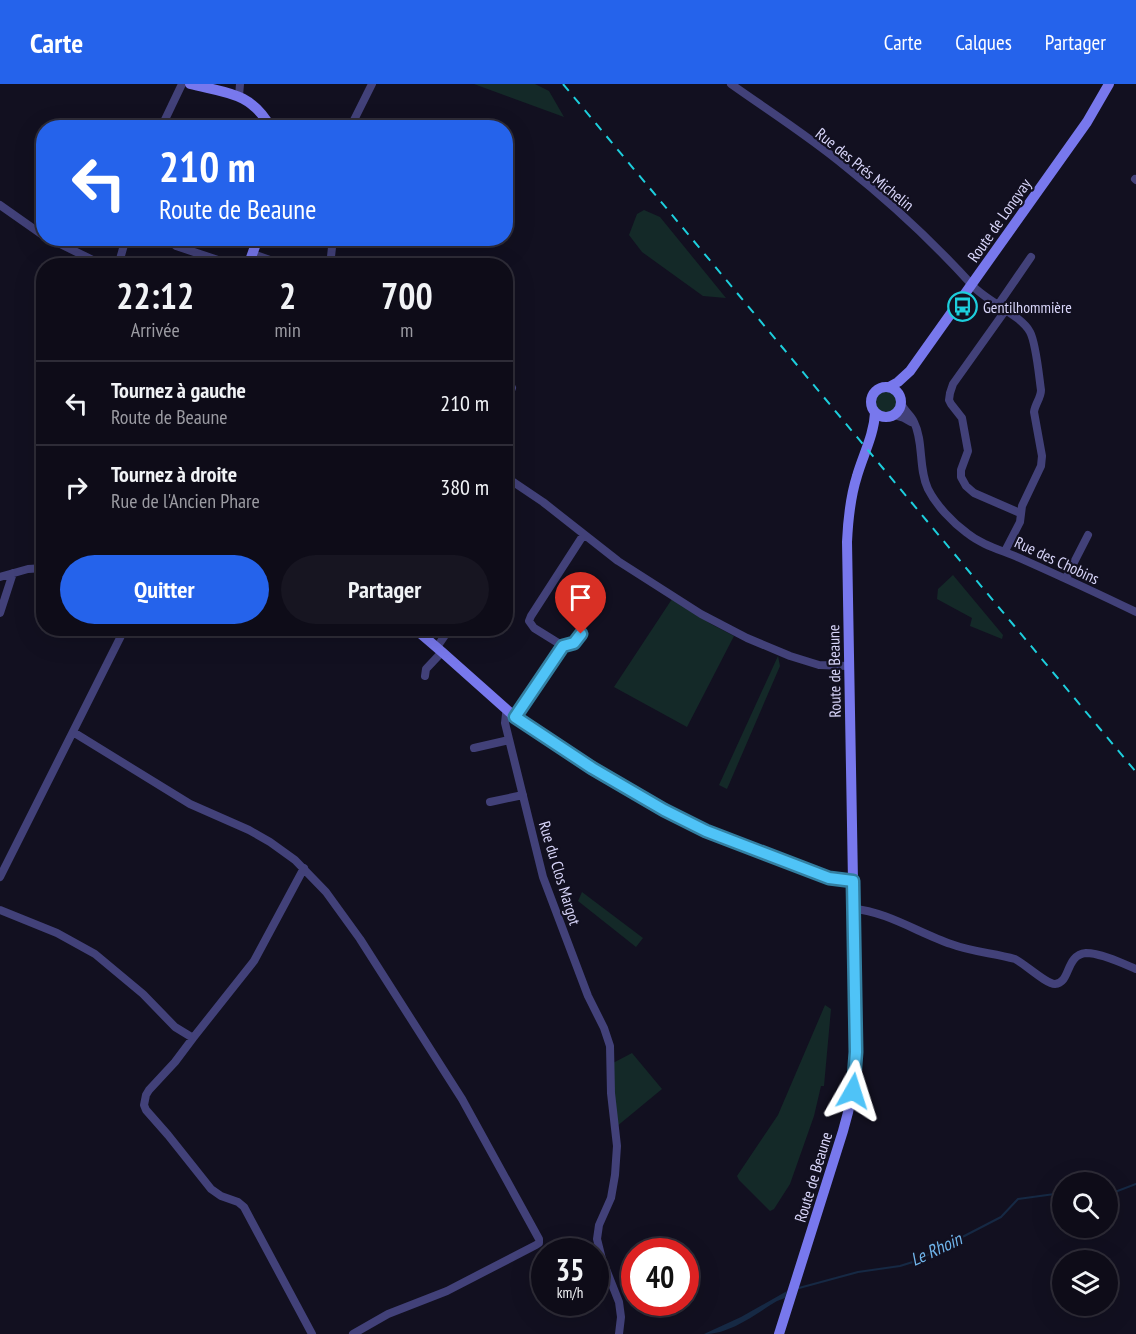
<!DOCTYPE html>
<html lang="fr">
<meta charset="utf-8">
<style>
body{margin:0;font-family:"PT Sans Narrow",sans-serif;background:#171521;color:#f1f3f6;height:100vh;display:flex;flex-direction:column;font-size:22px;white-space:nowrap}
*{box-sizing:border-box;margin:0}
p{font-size:20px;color:#9b9ba2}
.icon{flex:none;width:33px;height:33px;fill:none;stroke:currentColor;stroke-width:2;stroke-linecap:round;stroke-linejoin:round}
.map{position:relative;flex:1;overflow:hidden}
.sheet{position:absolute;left:36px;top:174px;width:477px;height:378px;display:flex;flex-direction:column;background:#0e0c18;border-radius:24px;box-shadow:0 6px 24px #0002,0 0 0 2px #2e2c37}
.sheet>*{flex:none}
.top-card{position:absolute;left:36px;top:36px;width:477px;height:126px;border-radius:24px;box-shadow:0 6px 24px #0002,0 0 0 2px #2e2c37;background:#2563eb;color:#fff;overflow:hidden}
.buttons{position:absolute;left:1052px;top:1088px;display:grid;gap:12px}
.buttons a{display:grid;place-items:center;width:66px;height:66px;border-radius:50%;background:#0e0c18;box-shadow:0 6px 24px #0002,0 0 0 2px #2e2c37;font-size:30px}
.speed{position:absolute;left:531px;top:1154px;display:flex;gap:12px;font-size:30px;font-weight:700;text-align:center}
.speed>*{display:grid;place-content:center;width:78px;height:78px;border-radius:50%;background:#0e0c18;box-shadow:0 6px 24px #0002,0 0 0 2px #2e2c37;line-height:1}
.speed small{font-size:15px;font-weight:400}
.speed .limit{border:9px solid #d22;background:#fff;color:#111}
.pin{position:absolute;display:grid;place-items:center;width:51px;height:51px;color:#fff;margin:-62px -26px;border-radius:50% 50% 50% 0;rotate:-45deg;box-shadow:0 0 6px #0007}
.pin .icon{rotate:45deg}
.me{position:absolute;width:66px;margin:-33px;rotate:6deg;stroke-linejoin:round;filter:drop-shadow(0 0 4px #0008)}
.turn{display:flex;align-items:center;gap:21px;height:126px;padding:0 24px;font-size:27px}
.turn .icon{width:78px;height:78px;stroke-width:2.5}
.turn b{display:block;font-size:42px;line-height:51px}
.eta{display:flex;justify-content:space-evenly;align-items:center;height:102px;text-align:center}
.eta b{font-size:36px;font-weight:700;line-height:42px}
.primary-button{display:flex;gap:12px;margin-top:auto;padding:12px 24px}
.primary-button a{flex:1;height:69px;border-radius:36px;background:#2563eb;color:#fff;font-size:24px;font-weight:700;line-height:69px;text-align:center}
.primary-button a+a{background:#171521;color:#f1f3f6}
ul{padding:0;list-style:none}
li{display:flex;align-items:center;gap:18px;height:84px;padding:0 24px;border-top:2px solid #2e2c37}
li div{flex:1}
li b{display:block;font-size:22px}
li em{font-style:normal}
header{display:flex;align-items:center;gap:36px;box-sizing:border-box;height:84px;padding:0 30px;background:#2563eb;color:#fff}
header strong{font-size:28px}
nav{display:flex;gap:33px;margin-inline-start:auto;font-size:21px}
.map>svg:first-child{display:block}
.green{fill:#142928}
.water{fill:#162944}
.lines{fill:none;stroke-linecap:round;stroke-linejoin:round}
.stream{stroke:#162944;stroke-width:2}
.street{stroke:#424179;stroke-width:8}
.secondary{stroke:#7878ed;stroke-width:10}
.rail{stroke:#1dcedc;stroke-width:2;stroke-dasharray:9 8;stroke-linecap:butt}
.route-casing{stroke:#337fa1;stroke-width:15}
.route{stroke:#4fc3f7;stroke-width:10}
.labels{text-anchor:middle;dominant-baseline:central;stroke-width:4.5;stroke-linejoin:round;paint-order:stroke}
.street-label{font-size:16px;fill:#d8d5f9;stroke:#121020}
.poi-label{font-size:16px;fill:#d8d5f9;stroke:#121020;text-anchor:start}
.water-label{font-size:18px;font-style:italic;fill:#70b5ec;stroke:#121020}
</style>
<header>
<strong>Carte</strong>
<nav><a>Carte</a><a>Calques</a><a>Partager</a></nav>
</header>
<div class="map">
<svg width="1136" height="1250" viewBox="0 0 1136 1250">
<rect width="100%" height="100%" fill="#121020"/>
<path class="green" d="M474,0H535L549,7L564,33Z
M644,126L660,133L726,214L703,212L642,168L629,151L637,130Z
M874 318a12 12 0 1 1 24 0a12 12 0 1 1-24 0Z
M953,491L1003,551L1002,555L970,542L972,534L937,515L938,505Z
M672,515L711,540L734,552L687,643L614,603Z
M778,572L780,582L727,705L719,701Z
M582,808L643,854L636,863L578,817Z
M825,921L831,925L824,1002H821L814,1032L790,1100L774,1125L770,1127L739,1096L737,1092L778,1031Z
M632,969L662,1005L616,1043L612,995L613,979Z"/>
<path class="water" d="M787,1207L785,1214L777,1217C755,1230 731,1250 704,1250L741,1233Z"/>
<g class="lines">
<path class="stream" d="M1107,1111L1136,1100
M799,1204L858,1188L900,1182L916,1177L1001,1133L1018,1115L1062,1109"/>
<path class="street" d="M731,0C769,27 810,53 846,83C891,119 935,160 973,202C986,217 1021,231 1030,248C1036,259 1039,292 1041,306C1041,314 1035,320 1034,328L1042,372L1041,382L1022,422L1020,438L1005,467
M239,12L240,0
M161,44L182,0
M352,44L353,38L372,0
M1135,95L1136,96
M0,121L44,152
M48,154L105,182
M166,154L176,162L236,182
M253,170L287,182
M118,182L126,154
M330,182L333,154
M998,221L1031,173
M1005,227L953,300L950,309L949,316L951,320L962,334L968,367L961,386V393L966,402L974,409L1020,429
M506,319L512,304
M901,319C904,327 911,331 914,338C924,358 918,384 928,405C936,421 952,438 967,449C983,462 1005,467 1024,476C1062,493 1099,510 1136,528
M894,331L904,334L911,338
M506,393L543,418L618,477L701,530L747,554L790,572L819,581L848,582
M0,493L28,485L44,484
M1066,494L1088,451
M0,529L13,489
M563,562L574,559L581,550
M437,563L450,544
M425,592L426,585L442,568
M508,628L506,630L505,639L543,793L588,912L604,944L610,962L611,1009L617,1062L615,1091L611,1114L599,1141L597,1155L602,1175L619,1218L621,1233L619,1250
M515,633L563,562L534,544L529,537L531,532L584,450
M73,648L190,720L249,746L270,758L295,776L326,808L360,855L462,1015L539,1155V1159L536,1161L447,1207L388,1230L353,1250
M474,664L509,656
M490,718L523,711
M304,784L254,877L193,954L175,978L149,1006L146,1011L144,1021L146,1026L168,1051L211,1105L221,1112L238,1118L244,1123L312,1250
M0,793L125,544
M854,825C885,827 921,850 951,860C972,868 994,869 1015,875C1025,880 1046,900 1055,900C1071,899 1065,871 1086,869C1101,869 1122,879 1136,885
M0,826L57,849L95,870L143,910L175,943L193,954"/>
<path class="secondary" d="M190,0C227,9 251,8 271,44
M248,182L258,154
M871 318a15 15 0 1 1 30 0a15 15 0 1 1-30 0Z
M889,303L898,298L910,287L1087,38L1109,0
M414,544L442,568L515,633L592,684L664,726L706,747L727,756L829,794L853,797
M779,1250L843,1047C851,1021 855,995 856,968L847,458C848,436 850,414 857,392C863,371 874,351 875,329"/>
<path class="rail" d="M563,0L1136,688"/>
</g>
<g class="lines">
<defs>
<path id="route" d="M581,550L574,559L563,562L515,633L592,684L664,726L706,747L829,794L853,797L856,968L853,1007"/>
</defs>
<use href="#route" class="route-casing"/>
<use href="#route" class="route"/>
</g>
<defs>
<symbol id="bus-ring" viewBox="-11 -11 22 22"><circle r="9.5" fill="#121020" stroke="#1dcedc" stroke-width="1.5"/><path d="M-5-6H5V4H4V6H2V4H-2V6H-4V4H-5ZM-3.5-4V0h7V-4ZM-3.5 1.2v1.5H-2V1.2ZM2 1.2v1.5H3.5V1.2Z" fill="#1dcedc"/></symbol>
</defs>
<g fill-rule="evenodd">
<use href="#bus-ring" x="946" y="206" width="33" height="33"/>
</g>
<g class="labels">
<g class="street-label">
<text transform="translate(865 85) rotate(39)">Rue des Prés Michelin</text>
<text transform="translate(999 136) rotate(-55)">Route de Longvay</text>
<text transform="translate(1057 476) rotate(25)">Rue des Chobins</text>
<text transform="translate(834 587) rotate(-91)">Route de Beaune</text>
<text transform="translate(560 789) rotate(73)">Rue du Clos Margot</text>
<text transform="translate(813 1093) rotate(-73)">Route de Beaune</text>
</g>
<g class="poi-label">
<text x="983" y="223">Gentilhommière</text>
</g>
<g class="water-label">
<text transform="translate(936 1165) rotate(-25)">Le Rhoin</text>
</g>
</g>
</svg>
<div class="buttons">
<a><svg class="icon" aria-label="search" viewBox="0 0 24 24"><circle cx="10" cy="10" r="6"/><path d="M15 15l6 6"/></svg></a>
<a><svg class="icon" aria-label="layers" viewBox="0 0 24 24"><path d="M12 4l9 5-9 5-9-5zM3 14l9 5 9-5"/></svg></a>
</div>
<div class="speed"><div>35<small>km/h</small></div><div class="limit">40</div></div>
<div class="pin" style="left:581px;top:550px;background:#d93025"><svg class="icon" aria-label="arrive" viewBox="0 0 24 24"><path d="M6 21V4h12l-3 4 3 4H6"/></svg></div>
<svg class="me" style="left:853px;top:1007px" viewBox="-20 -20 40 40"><path d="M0-17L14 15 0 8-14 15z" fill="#4fc3f7" stroke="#fff" stroke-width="4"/></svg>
<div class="top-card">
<div class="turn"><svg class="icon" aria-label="left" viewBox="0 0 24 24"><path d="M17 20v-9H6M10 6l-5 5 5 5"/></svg><div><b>210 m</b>Route de Beaune</div></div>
</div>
<section class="sheet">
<div class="eta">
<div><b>22:12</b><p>Arrivée</p></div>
<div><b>2</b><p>min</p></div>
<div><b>700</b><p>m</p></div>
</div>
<ul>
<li><svg class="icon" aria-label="left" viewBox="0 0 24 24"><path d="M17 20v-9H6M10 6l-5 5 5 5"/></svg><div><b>Tournez à gauche</b><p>Route de Beaune</p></div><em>210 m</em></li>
<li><svg class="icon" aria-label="right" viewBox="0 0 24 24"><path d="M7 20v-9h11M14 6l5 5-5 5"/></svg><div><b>Tournez à droite</b><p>Rue de l'Ancien Phare</p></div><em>380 m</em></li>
</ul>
<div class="primary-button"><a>Quitter</a><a>Partager</a></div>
</section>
</div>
